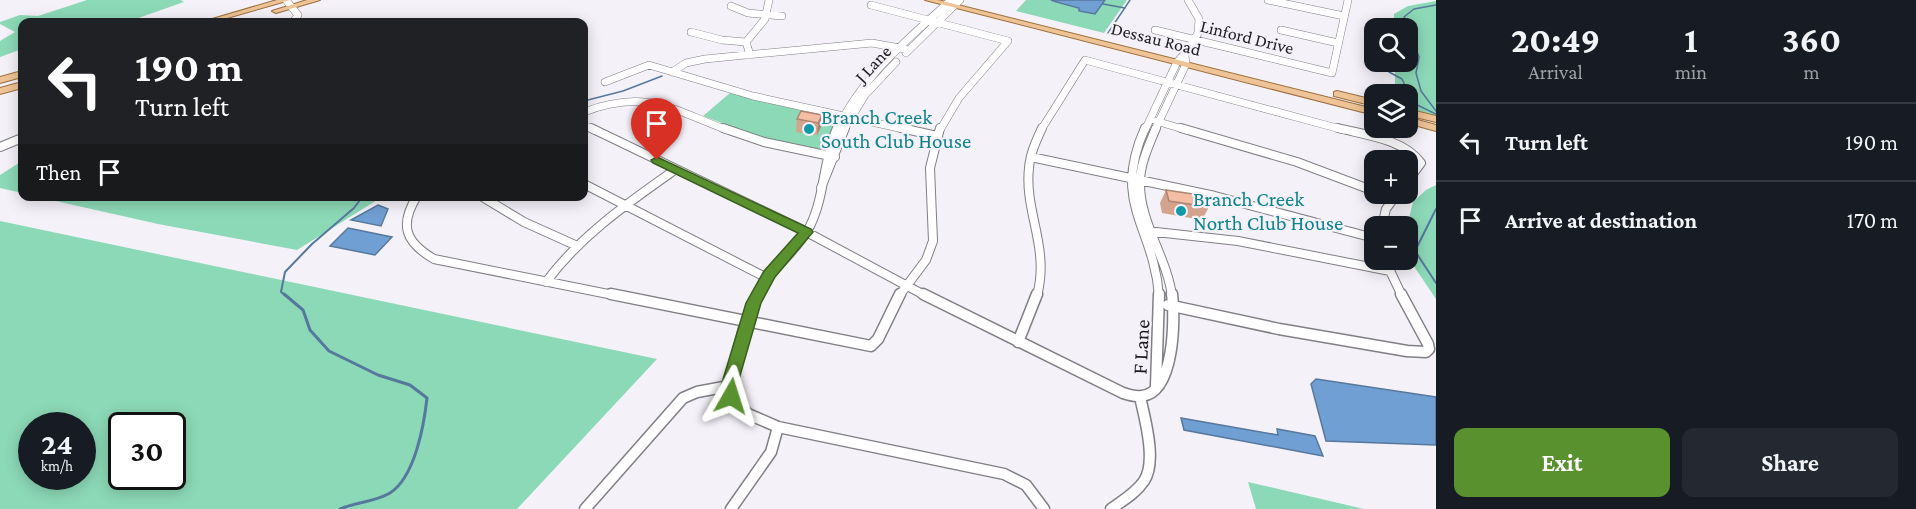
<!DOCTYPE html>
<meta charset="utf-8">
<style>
body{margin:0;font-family:"Crimson Pro",serif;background:#242831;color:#f1f3f6;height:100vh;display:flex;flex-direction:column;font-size:22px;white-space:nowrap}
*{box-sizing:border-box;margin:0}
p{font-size:20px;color:#9ea1a6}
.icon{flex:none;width:33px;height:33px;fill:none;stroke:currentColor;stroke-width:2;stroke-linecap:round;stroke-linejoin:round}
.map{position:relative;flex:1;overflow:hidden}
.panel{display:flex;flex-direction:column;background:#171b24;width:480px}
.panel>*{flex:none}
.guide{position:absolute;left:18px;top:18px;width:570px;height:183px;border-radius:12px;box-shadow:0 3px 15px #0003;background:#202124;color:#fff;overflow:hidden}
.buttons{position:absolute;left:1364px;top:18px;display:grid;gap:12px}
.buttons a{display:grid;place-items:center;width:54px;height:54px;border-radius:12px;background:#171b24;box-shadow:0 3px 15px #0003;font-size:30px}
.speed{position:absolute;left:18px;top:412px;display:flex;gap:12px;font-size:30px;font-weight:700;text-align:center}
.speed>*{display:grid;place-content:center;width:78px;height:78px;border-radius:50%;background:#171b24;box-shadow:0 3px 15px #0003;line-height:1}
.speed small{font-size:15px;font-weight:400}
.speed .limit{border:3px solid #111;border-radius:9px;background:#fff;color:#111}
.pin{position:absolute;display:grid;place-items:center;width:51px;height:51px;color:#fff;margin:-62px -26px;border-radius:50% 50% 50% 0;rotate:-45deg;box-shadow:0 0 6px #0007}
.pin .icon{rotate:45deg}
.me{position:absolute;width:66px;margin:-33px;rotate:6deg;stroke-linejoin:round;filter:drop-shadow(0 0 4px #0008)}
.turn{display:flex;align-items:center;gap:21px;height:126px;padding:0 18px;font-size:27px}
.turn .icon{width:78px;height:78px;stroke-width:2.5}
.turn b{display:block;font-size:42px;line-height:51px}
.then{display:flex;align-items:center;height:57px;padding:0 18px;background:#0003;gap:12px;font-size:22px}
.eta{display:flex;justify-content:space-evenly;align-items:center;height:102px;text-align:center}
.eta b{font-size:36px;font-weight:700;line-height:42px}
.cta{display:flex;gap:12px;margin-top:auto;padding:12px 18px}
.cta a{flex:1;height:69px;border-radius:12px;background:#59912e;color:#fff;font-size:24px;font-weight:700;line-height:69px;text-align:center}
.cta a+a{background:#242831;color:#f1f3f6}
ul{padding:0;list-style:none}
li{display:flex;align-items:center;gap:18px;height:78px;padding:0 18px;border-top:2px solid #363941}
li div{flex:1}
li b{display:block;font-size:22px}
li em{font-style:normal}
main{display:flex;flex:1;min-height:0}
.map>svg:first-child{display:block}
.green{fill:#8cd9b7;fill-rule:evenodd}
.water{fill:#709fd3;stroke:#57789d;stroke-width:1.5}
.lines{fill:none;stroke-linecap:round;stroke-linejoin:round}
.stream-far2{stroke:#57789d;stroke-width:1.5}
.stream-far1{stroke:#57789d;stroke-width:2}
.stream{stroke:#57789d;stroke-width:3}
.minor-far2-casing{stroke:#817f85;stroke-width:8}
.minor-far1-casing{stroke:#817f85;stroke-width:10}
.minor-casing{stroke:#817f85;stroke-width:13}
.major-casing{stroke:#9d6f3e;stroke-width:2}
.minor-far2{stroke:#fff;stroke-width:7}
.minor-far1{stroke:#fff;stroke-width:8}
.minor{stroke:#fff;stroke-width:10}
.major{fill:#eec395;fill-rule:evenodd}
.wall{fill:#d4a38e}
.shaded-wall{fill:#ac8474}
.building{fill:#f6bda5;stroke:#ac8474;stroke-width:1.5}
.route{fill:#59912e;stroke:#3a5e1e;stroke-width:1.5}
.culture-dot{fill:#0f9aa8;stroke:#f4f1f8;stroke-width:2}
.labels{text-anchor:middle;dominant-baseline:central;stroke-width:4.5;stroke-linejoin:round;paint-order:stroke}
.far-street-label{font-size:18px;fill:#1d1c1f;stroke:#f4f1f8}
.culture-label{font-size:21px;fill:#0d838f;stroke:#f4f1f8;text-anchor:start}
.street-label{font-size:21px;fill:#1d1c1f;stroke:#f4f1f8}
</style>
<main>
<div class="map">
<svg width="1436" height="509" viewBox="0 0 1436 509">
<rect width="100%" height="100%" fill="#f4f1f8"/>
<path class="green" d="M87,0H181L184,2L127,22H22V49L0,57V41L15,32L0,24V22L20,15L38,16Z
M1026,0H1127L1104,33L1016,11Z
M1436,1V116L1407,108V94H1395V62H1407V28H1394V14L1408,6Z
M730,93L838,118L823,150L765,139L703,116Z
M22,161V193L0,188V175Z
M1436,185V299L1407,256L1408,222L1413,202L1426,190Z
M38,197L382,196V197L297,250L158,224Z
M0,221L657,359L517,509H0ZM32,426H82V477H32ZM122,426H172V477H122Z
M1248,482L1364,509H1256Z"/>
<path class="water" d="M1051,0H1105L1095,14L1079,11V8C1077,8 1053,1 1051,0Z
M378,205L388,209L381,226L351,220Z
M348,228L392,237L375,255L330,246Z
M1316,379L1436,397V445L1326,441L1311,384Z
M1181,418L1278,435L1277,429L1315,436L1323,456L1184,430Z"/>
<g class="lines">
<path class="stream-far2" d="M1103,4L1125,8
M1436,5L1414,9L1404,17L1419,57L1416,73L1421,91L1436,111
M1108,33L1130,0
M1389,72L1402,79L1413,103L1436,114
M584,101L623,91L662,76"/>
<path class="stream-far1" d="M1436,209L1415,251L1436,283
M286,296L281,292L285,272L312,244L354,208L363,196"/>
<path class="stream" d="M284,294L303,310L310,330L329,351L378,375L410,385L427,398C424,425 415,477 390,493C375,502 356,502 340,509"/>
<defs>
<path id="minor-far2" d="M286,0L298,15L293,22
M1268,0L1344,16
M871,5L1008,41L959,98L940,130
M731,6L748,13L782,16
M1155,30L1332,73L1348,0
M1281,30L1338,43
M691,32L722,40L746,42
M906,53L960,0
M750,55L746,42L765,19L769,0
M672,72L686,63L705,59L872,43L905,49
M605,82L649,65L753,96L908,130
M584,112C646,89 669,108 727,130
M1156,121L1186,130
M584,125L594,130
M837,130C861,77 909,38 951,0
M844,130L865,95L896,62
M1041,130L1085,60L1344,130
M1145,130L1177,62L1189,49L1198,33L1199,19L1188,0
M1155,130L1186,64L1185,56"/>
<path id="minor-far1" d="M591,128L799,228L926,296
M723,128L764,142L835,157
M901,128L937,136
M1145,128C1111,204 1154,226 1159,296
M1156,128C1149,145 1140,164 1140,182C1139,222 1167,257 1172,296
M1181,128L1297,162L1374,191
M1338,128C1365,135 1404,139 1421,163L1407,182
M0,147L22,138
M1031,157L1215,196L1374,238
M584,184L767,278
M821,188L845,128
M1381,194L1393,198
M417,196C399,225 405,242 434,259L618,296
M481,196L524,222L575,245
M1382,226L1386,209L1397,194
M1147,231L1238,241L1390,271
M1385,260L1402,296
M546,282C581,235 628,203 676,169
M757,296C770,269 797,252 810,226C825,196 823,160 837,128
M899,296L926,260L933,241L930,168L940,128
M1037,296C1050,247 1024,212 1029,168C1030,154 1036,141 1042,128"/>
<path id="minor" d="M611,294L871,346L878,339L900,294
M758,294L744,329L729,386L736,402L748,414L778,427L1004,474L1026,485L1044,509
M923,294L1123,393C1129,395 1135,397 1142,396C1175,392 1175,318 1172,294
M1168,305L1279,329L1407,351L1426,352L1429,349L1428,344L1401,294
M1018,342L1037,294
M1156,386L1159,294
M585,509L683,398L697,392L729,386
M731,509L771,452L778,427
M1111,509C1122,501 1136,493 1144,481C1157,462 1145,419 1140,397"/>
<path id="major" d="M277,0H290L213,22H202Z
M307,0H320L276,13L272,11Z
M925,0H938L1374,109V115Z
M22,71V77L0,83V77Z
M22,82V88L0,94V88Z
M1337,91L1374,100V106L1334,96V92Z
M1407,109L1436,116V122L1407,115Z
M1407,117L1436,125V131L1407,123Z"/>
</defs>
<use href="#minor-far2" class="minor-far2-casing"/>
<use href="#minor-far1" class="minor-far1-casing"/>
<use href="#minor" class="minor-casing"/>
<use href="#major" class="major-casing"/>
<use href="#minor-far2" class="minor-far2"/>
<use href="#minor-far1" class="minor-far1"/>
<use href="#minor" class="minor"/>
<use href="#major" class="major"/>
</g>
<path class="wall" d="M822,115L821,127L817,135L796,132L797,119Z
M1166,190L1209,207L1202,220L1162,213L1160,203Z"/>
<path class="shaded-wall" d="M822,115L821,127L817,135L818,123Z"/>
<path class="building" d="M801,111L822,115L818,123L797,119Z
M1166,190L1206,196L1209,207L1169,201Z"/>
<path class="route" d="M657,157L811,229L813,232L775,277L761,303L737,386L740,396L737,401L731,403L726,401L721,386L746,303L764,271L798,233L653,163L651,160Z"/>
<g class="culture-dot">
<circle cx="809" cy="129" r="6"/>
<circle cx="1181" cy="211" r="6"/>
</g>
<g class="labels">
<g class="far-street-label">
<text transform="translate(1247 37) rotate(14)">Linford Drive</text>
<text transform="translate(1156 39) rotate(14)">Dessau Road</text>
<text transform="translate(873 64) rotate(-47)">J Lane</text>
</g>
<g class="culture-label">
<text x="821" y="117">Branch Creek<tspan x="821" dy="24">South Club House</tspan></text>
<text x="1193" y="199">Branch Creek<tspan x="1193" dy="24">North Club House</tspan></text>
</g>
<g class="street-label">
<text transform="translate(1141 347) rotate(-87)">F Lane</text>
</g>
</g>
</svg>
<div class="buttons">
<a><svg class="icon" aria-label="search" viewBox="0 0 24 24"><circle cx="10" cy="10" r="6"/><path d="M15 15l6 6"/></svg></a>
<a><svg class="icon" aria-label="layers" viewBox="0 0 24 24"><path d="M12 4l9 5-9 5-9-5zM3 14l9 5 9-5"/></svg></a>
<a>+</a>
<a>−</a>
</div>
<div class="speed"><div>24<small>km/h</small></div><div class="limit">30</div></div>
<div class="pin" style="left:657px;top:160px;background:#d93025"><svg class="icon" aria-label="arrive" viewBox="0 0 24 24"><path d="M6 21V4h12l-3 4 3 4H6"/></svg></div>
<svg class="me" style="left:731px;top:396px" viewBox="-20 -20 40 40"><path d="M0-17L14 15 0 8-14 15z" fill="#59912e" stroke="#fff" stroke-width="4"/></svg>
<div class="guide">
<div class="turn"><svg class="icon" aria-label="left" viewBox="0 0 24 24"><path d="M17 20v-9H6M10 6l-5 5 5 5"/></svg><div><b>190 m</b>Turn left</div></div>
<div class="then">Then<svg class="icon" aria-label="arrive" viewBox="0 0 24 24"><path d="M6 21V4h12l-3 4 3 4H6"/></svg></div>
</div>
</div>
<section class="panel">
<div class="eta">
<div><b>20:49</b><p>Arrival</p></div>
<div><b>1</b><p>min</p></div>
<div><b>360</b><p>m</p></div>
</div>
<ul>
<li><svg class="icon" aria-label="left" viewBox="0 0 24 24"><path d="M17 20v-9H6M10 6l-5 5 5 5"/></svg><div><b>Turn left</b></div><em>190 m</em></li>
<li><svg class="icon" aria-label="arrive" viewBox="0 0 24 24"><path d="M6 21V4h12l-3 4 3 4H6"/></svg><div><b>Arrive at destination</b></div><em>170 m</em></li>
</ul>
<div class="cta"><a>Exit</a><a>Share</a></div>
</section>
</main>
